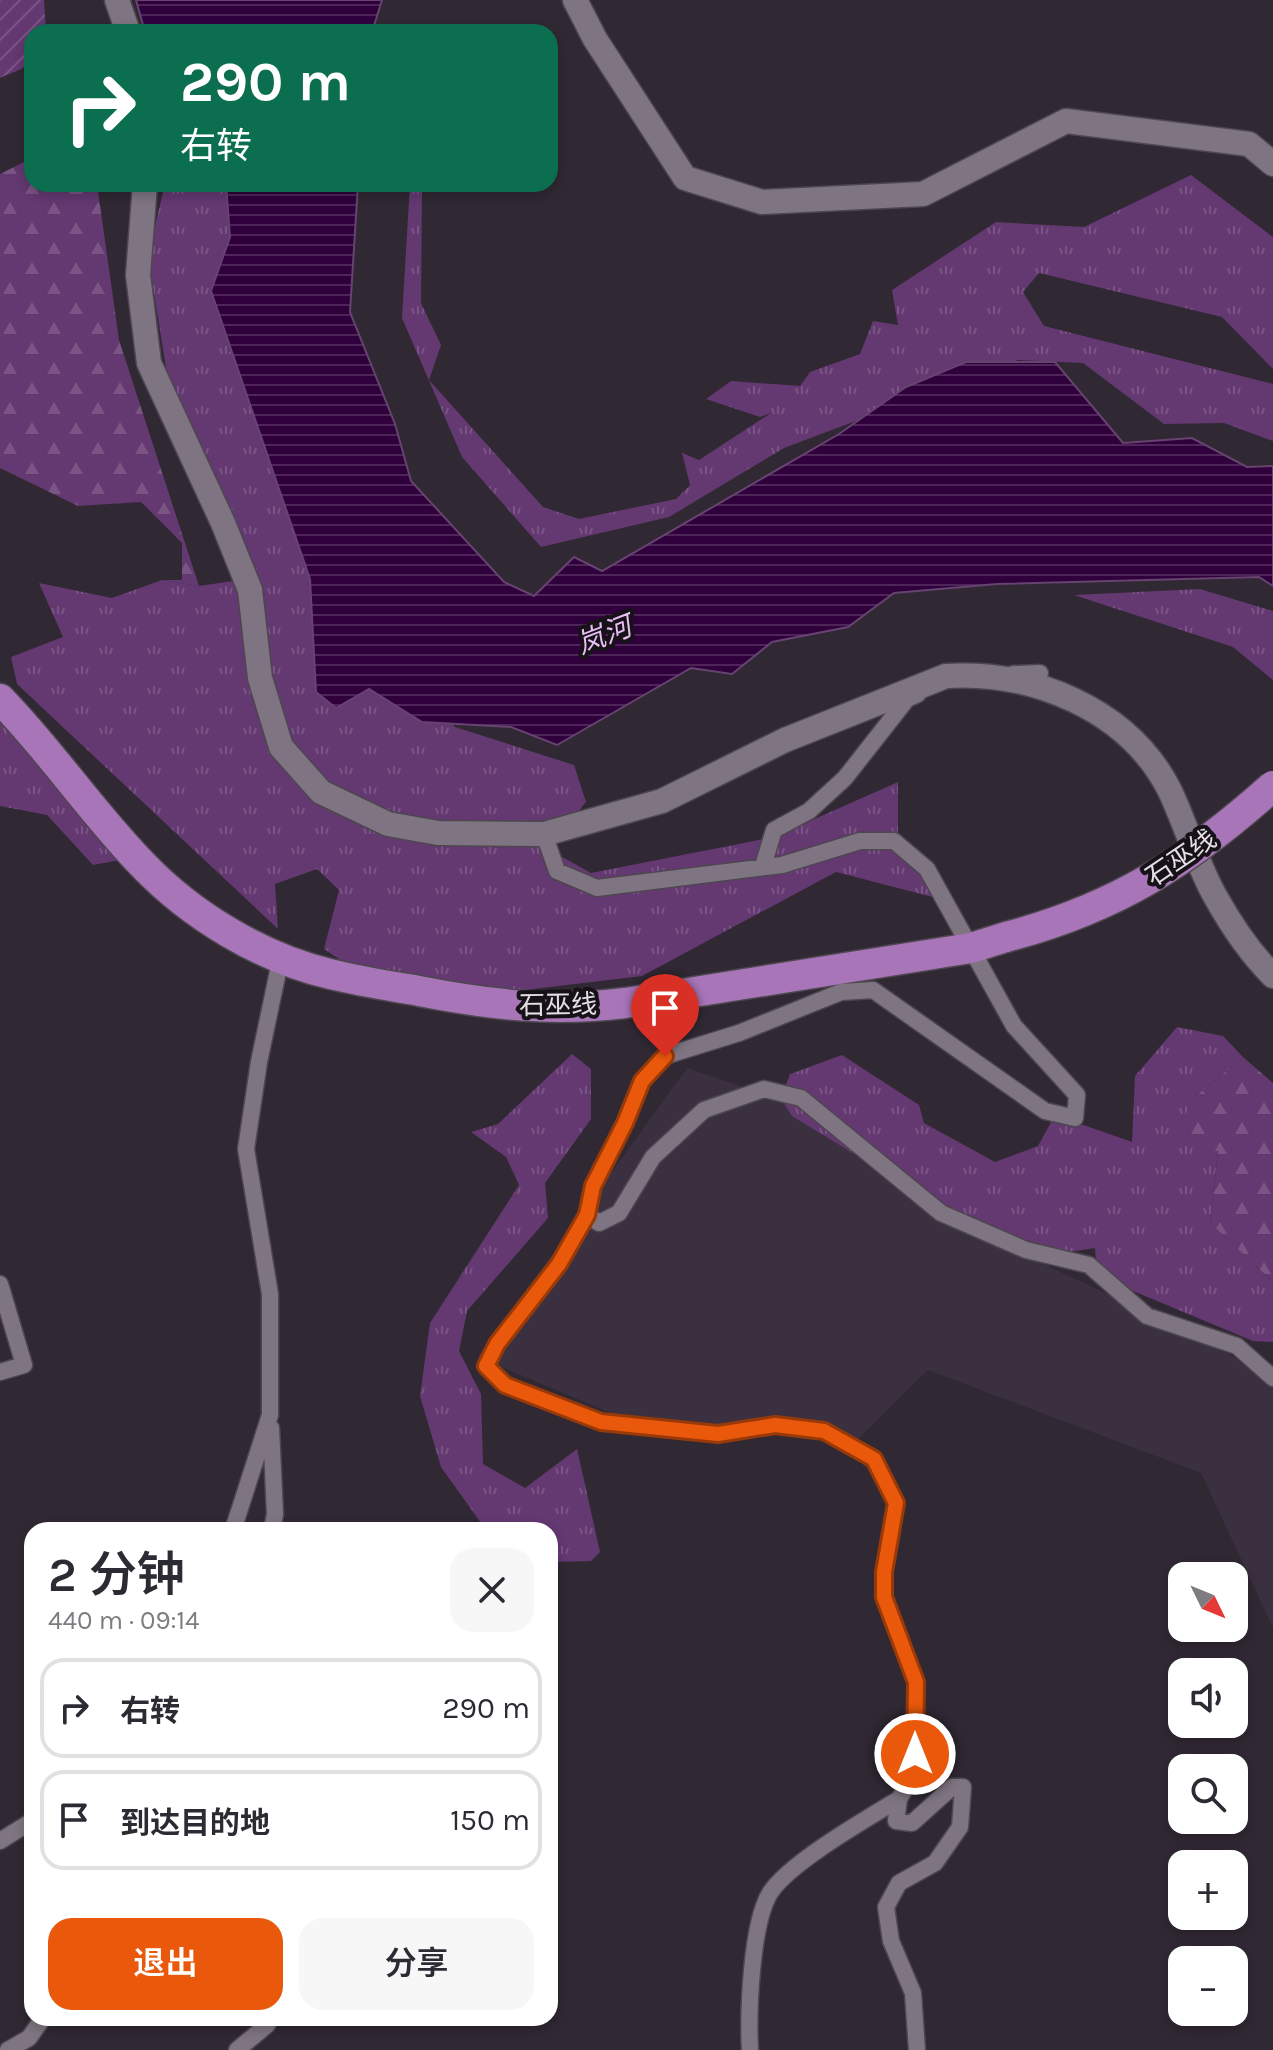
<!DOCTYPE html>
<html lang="zh">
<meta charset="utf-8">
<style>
body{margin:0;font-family:Karla,"Noto Sans SC",sans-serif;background:#f7f7f7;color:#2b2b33;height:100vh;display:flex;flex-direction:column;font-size:30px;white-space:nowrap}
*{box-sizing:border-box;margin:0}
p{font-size:26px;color:#7c7c81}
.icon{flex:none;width:44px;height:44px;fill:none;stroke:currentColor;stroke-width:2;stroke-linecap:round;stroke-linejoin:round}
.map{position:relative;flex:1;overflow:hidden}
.sheet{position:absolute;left:24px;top:1522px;width:534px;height:504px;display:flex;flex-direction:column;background:#fff;border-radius:24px;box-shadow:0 4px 12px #0003}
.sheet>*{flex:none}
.guide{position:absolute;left:24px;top:24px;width:534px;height:168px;border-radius:24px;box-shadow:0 4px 12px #0003;background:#0b6e4f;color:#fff;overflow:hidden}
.needle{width:52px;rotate:133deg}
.controls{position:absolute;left:1168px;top:1562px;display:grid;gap:16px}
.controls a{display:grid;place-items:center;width:80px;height:80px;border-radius:16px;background:#fff;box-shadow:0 4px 12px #0003;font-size:40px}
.pin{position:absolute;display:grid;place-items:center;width:68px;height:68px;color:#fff;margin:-82px -34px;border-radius:50% 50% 50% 0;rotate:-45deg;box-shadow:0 0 8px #0007}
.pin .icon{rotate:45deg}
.me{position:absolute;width:88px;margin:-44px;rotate:0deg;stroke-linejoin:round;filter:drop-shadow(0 0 6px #0008)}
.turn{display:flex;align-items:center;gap:28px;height:168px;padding:0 24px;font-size:36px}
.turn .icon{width:104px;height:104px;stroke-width:2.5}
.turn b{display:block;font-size:56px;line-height:68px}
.round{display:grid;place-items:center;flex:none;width:84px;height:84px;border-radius:24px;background:#f7f7f7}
.overview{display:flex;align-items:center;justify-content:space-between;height:136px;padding:0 24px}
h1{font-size:48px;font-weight:600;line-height:60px}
.primary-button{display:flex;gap:16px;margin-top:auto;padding:16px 24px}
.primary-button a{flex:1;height:92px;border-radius:24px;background:#ea580c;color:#fff;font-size:32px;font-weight:600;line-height:92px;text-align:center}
.primary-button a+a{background:#f7f7f7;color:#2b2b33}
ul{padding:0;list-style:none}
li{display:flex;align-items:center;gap:24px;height:100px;margin:0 16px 12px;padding:0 8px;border:4px solid #e1e1e2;border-radius:24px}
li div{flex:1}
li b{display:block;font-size:30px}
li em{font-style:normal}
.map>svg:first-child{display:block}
.built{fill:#3b303f}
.grass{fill:url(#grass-tufts)}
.forest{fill:url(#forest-firs)}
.garden{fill:url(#garden-furrows)}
.water{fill:url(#water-rules);stroke:#664370;stroke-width:2}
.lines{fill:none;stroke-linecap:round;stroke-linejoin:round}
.street-casing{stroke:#4d474f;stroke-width:19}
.secondary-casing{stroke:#4d474f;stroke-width:27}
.highway-casing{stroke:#4d474f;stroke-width:33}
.street{stroke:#7f7582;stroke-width:16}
.secondary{stroke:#7f7582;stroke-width:24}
.highway{stroke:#a975b9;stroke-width:30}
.highway-bridge-casing{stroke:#4d474f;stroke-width:33;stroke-linecap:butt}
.highway-bridge{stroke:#a975b9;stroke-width:30}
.route-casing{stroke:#983908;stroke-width:20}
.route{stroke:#ea580c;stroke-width:14}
.labels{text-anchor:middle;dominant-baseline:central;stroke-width:8;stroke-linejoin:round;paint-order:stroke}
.street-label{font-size:26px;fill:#e4dfe6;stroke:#161217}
.water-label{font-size:28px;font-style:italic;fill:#e8bef5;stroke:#161217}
</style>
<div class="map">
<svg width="1273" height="2050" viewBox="0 0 1273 2050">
<defs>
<pattern id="grass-tufts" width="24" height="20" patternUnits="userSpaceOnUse" patternTransform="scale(2)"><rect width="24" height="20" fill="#643871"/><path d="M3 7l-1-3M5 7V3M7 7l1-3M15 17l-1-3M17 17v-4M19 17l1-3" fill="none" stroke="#7a5485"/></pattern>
<pattern id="forest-firs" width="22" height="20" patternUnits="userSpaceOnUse" patternTransform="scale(2)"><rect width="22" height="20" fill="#643871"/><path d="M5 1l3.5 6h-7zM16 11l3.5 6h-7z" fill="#7a5485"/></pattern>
<pattern id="garden-furrows" width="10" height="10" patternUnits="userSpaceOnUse" patternTransform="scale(2)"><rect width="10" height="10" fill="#643871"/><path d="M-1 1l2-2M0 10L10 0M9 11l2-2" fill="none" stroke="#7a5485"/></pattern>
<pattern id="water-rules" width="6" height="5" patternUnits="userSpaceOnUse" patternTransform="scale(2)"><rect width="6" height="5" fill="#30003d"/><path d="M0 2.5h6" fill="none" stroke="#4e2559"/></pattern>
</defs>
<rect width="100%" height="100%" fill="#302833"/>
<path class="built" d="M687,1068L808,1109L952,1221L1163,1320L1273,1378V1628L1201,1473L928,1370L858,1439L649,1429L478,1357Z"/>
<path class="grass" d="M1191,175L1273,237V369L1222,317L1039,273L1023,292L1044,326L1273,384V441L1224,423L1164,424L1083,363L1018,360L784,448L669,517L541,547L462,457L402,318L410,184H422L421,303L441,345L429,380L543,507L579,519L676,499L690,485L682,453L699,460L771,413L760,417L706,399L731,381L800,386L810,372L860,354L873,321L898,325L892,290L996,222L1084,227Z
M165,184H235L357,611L455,727L574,765L586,802L546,848L591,873L774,837L898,782V847L952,902L836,872L642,976L508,992L372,981L324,949L339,890L317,869L275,884L278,929L17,684L11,657L63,637L39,583L112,598L162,580L199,586L240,580L168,380L148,256Z
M1200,589L1273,611V680L1233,647L1074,595Z
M0,681L12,724L131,858L93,865L47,815L0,806Z
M1177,1027L1223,1036L1243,1057L1191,1100L1218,1150L1210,1223L1273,1282V1342L1253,1341L1097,1276L1095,1248L1062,1253L968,1223L792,1116L781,1098L790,1074L842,1055L919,1105L924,1123L995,1162L1038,1146L1055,1115L1132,1142L1135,1076Z
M572,1054L591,1069V1119L545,1183L548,1218L467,1311L459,1351L481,1394L483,1464L525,1488L577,1449L600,1552L591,1561L550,1562V1530H486L441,1467L420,1396L430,1323L519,1185L506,1157L471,1132L498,1124Z"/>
<path class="forest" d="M32,158V184H97L119,340L199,586L162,580H182V543L141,502L78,506L0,468V174Z
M1243,1057L1273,1083V1282L1210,1223L1218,1151L1205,1150L1181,1126L1191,1100Z"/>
<path class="garden" d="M0,0H44L46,32H32C32,68 33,64 0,78Z"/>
<path class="water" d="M136,0H382L372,32H145Z
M226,184H358L350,312L395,424L411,481L504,582L534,596L574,557L602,571L839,434L906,387L966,362H1055L1123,443L1192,438L1247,467L1273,466V586L1259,577L997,584L894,593L848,627L772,642L732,674L691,668L557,745L511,727L422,722L369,689L336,708L316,692L310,579L211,291L230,237Z"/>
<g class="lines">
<defs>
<path id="street" d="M1013,674L1040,673
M544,834L557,871L597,888L782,865L860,841H894L927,869L1014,1026L1077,1095L1075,1118L1045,1111L873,990L841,992L739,1033L665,1056L642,1081L625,1123L593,1186L587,1215L599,1223L619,1213L653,1157L704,1110L764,1089L801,1098L941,1213L1026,1250L1089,1265L1147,1316L1237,1346L1273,1378
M763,866L774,830L809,811L845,778L907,699L918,694
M587,1215L559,1264L497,1344L486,1366L505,1385L601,1422L718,1434L775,1425L824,1431L874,1459L896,1503L884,1572V1597L916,1682L915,1754L911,1779L899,1799L896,1821L912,1823L952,1787H963L960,1827L935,1863L899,1883L886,1907L891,1941L913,1993L917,2050
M0,1284L24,1365L0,1372
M271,1428L275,1514L272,1530
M233,1530L270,1415V1294L246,1149L259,1062L281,957
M0,1841L32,1821
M8,2050L29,2038L43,2018
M237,2050L267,2025L270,2018
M750,2050C748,2013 751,1924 770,1893C789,1863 866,1819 899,1799"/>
<path id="secondary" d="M117,0L128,32
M575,0L595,39L685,178L762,202L923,194L1066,121L1249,144L1273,164
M145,184L138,275L149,363L223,523L250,590L260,678L281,747L321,792L388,824L438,833L544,834L662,801L785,740L946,676C1032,671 1127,708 1169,789C1186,824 1196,862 1215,896C1230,923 1251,954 1273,976"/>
<path id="highway" d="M0,699C51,751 92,813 143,865C191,915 261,958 330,974C359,981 390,986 419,991C491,1005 552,1012 625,1003L971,948L1006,937"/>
</defs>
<use href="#street" class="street-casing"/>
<use href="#secondary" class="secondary-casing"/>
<use href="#highway" class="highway-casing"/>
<use href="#street" class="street"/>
<use href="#secondary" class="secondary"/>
<use href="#highway" class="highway"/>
<defs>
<path id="highway-bridge" d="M1006,937C1117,908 1189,861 1273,786"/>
</defs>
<use href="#highway-bridge" class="highway-bridge-casing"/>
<use href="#highway-bridge" class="highway-bridge"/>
</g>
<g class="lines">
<defs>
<path id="route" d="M665,1056L642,1081L625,1123L593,1186L587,1215L559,1264L497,1344L486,1366L505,1385L601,1422L718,1434L775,1425L824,1431L874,1459L896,1503L884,1572V1597L916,1682L915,1754"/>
</defs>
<use href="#route" class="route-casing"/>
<use href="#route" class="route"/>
</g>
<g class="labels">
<g class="street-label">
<text transform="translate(1181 858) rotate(-34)">石巫线</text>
<text transform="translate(558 1005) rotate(-1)">石巫线</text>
</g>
<g class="water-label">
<text transform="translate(604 635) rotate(-21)">岚河</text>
</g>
</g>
</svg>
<div class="controls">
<a><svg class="needle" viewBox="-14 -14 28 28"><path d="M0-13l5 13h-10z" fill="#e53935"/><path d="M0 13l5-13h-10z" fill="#7c7c81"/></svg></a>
<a><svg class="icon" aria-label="sound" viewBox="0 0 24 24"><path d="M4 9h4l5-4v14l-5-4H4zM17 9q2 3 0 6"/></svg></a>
<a><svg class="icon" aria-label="search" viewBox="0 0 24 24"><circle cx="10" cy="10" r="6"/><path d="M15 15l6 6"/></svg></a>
<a>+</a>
<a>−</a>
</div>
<div class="pin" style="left:665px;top:1056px;background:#d93025"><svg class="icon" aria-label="arrive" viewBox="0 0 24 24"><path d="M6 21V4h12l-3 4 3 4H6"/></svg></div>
<svg class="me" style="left:915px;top:1754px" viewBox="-20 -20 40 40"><circle r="17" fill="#ea580c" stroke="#fff" stroke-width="3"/><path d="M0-11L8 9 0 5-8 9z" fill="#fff"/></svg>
<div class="guide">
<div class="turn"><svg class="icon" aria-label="right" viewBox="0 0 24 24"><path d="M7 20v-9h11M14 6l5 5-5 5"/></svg><div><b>290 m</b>右转</div></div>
</div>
<section class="sheet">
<div class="overview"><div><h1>2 分钟</h1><p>440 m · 09:14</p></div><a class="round"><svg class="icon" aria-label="close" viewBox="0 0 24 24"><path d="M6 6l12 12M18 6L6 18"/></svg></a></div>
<ul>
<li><svg class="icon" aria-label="right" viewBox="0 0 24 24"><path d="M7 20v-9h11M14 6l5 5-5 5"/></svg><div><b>右转</b></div><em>290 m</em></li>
<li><svg class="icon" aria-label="arrive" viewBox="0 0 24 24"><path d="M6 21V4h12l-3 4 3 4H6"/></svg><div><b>到达目的地</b></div><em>150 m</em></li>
</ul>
<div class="primary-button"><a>退出</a><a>分享</a></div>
</section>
</div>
